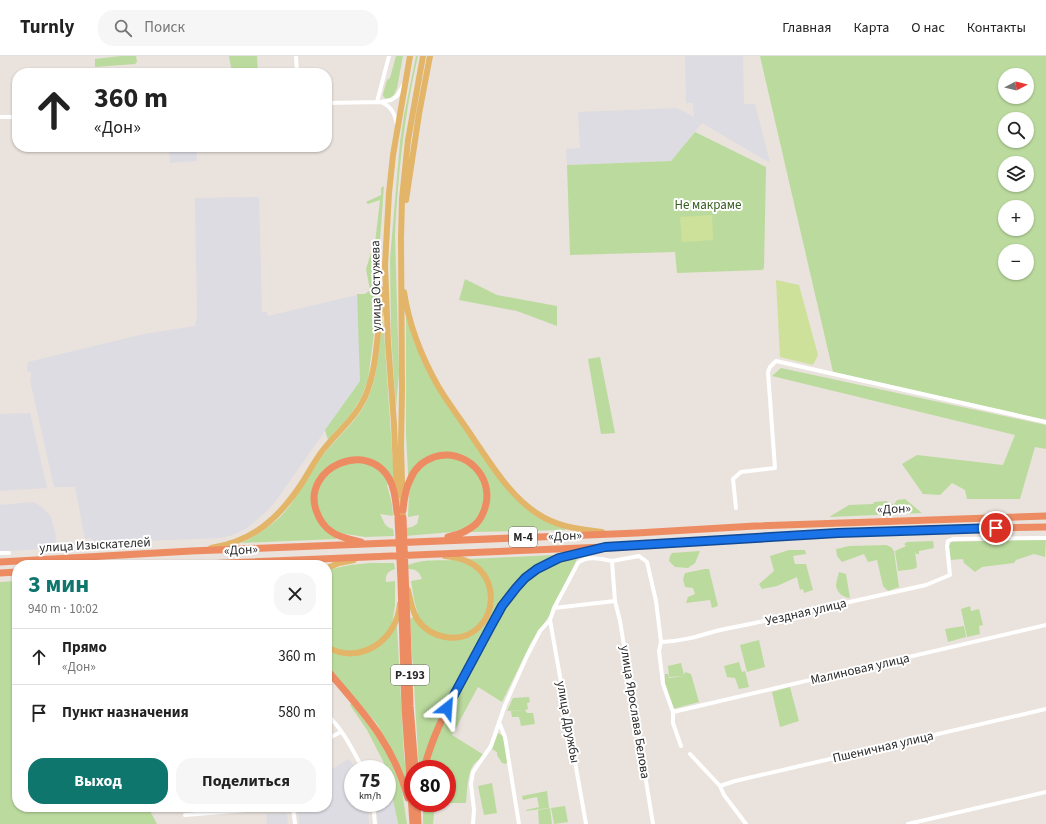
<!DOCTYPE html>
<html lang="ru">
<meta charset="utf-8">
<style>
body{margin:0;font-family:"Source Sans 3",sans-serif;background:#f6f6f6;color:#222;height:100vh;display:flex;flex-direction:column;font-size:15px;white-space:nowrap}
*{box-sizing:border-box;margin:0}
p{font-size:13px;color:#767676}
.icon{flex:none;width:22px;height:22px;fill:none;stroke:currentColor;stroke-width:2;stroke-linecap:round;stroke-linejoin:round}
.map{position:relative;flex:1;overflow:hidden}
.side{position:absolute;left:12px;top:504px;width:320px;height:252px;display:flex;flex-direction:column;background:#fff;border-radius:16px;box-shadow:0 1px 3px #0004}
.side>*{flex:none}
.guide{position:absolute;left:12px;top:12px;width:320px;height:84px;border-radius:16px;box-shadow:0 1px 3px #0004;background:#fff;color:#222;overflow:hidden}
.needle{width:26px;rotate:83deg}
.fabs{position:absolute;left:998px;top:12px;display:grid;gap:8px}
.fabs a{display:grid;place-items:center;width:36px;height:36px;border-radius:50%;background:#fff;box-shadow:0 1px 3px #0004;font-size:20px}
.speed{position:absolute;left:344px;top:704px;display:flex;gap:8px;font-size:20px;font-weight:700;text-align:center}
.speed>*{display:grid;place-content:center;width:52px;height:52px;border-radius:50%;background:#fff;box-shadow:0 1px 3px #0004;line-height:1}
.speed small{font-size:10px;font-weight:400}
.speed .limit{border:6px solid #d22;background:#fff;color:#111}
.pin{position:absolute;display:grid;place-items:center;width:34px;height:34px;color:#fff;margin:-17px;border:2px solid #fff;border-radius:50%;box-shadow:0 1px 4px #0007}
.me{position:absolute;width:44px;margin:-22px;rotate:28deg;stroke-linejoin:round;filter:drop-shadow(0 0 3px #0008)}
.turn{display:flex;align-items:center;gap:14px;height:84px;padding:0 16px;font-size:18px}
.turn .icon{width:52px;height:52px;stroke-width:2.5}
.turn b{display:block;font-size:28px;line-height:34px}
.round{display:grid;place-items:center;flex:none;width:42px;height:42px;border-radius:16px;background:#f6f6f6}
.head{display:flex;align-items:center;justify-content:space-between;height:68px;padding:0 16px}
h1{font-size:24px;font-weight:700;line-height:30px;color:#0f766e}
.action{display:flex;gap:8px;margin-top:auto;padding:8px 16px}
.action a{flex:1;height:46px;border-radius:16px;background:#0f766e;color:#fff;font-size:16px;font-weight:700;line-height:46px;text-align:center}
.action a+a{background:#f6f6f6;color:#222}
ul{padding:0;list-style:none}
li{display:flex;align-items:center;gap:12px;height:56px;padding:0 16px;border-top:1px solid #e0e0e0}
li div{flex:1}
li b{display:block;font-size:15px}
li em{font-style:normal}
header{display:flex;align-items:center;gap:24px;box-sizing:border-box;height:56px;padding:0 20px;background:#fff;border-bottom:1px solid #e0e0e0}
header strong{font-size:19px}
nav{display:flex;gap:22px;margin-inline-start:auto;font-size:14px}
.search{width:280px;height:36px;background:#f6f6f6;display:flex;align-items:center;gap:10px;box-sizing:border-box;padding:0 14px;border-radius:16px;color:#767676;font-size:15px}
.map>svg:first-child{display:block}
.industrial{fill:#dddce3}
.green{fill:#bbdb9e;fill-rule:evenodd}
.pitch{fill:#cde19a}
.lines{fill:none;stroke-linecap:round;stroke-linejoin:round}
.street{stroke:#fff;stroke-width:4}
.primary{stroke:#e2b569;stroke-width:6}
.highway{stroke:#ed8c63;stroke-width:7}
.route-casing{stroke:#114b97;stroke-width:10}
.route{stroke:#1a73e8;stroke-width:7}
.labels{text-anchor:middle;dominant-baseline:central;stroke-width:4;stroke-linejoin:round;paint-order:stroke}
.shield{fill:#fff;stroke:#696969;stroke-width:1}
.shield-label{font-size:12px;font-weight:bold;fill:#292929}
.park-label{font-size:13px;fill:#365e21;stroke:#fff}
.street-label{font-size:13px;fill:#292929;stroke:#fff}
</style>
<header>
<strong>Turnly</strong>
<div class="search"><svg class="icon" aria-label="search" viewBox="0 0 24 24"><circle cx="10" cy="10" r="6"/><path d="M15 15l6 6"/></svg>Поиск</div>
<nav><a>Главная</a><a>Карта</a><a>О нас</a><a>Контакты</a></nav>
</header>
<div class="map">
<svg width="1046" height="768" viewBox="0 0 1046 768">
<rect width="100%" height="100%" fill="#eae2dc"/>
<path class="industrial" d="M685,0H743L744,48H755L770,107L702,67L671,105L567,109L566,93L580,92L578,56L677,52L694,61L693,47H686Z
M169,91H196L197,105L170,107Z
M259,141L262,256H267L268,260L357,239L360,292V325L275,446L267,455L247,472L233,479L221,482L92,487L91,482L85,483L75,431H54L30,324L31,322V317L27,315L28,306L144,278L195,270L197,261L195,142Z
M30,357L47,432L0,435V358Z
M33,446L42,451L51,461L56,480L55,491L50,493L0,495V449Z
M349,703L356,713H353V747H368L369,768H299L298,751H327V716Z
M388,724L395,749L397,768H378L376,747H387V725Z
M287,757L288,768H267L266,758Z"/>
<path class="green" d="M121,0H136L137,6L135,8L95,11V3Z
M229,0H257L258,17H232Z
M396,0H403L397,32L393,41L386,43L383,40V38L387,24L390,22Z
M416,0H418C404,59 398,119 395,179L399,316L396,353L391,278L390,203L400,86L404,59Z
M760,0H1046V364L833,316ZM1005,19H1027V41H1005ZM1005,63H1027V85H1005ZM1005,107H1027V129H1005ZM1005,151H1027V173H1005ZM1005,195H1027V217H1005Z
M695,76L766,111L764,212L762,214L677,217L675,196L570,199L567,109L671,105Z
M384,130L379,197L378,246L368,324L361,342L351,358L328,384L325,374L360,325L357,238H365L370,234L366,213L371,197L374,195L380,144L368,148L366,146L381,139V132Z
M465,223L497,239L557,250V270L517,255L459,244Z
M406,260L414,286L429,318L519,446L566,474L471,476L468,471L453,476L405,480V472L412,471L417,468L419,460V459L408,461L409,434L406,380Z
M383,261L394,423L387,429L392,448L393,460L380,458C384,465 384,471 393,473L394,480L365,481L339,477L336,483L241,487C256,480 270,471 281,460C298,442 308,418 323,399C338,380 358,365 368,342C379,317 379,287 383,261Z
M600,301L615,377L601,378L588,303Z
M781,312L1046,369V393L1035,391L1020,443H967L965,434L952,427L940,439L923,438L902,408L917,399L1003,409L1015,379L772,320Z
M905,443L922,457L829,461L849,449L873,448L874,446L887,445L888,447L894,448L897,444Z
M1046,483L1045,501L1034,498L1016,504L1014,507L982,511L975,516L964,507L963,503L951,504L949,490L951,486Z
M933,485L934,492L919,495V498H916L915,496L917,511L914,513L898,515L895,495L906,490L904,488L907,486Z
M886,489L891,491L894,495L899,531L888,535L883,530L877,504L868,506L864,498L842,506L837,500L836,493L849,490Z
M789,494H805L806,498L793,500L795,508H806L813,534L804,537L803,533L800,534L796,517L797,521L777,530L762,533L759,528L774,515L770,500Z
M700,495L695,507L688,512L675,511L669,505L670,500L672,497Z
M553,499H556L559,506L576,501L577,503L551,557L531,587L502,646L478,631L452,679L484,699C481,702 477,705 474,708C467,718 467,736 466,747H447V713H419L410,563L418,558L414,544L411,525L422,523C419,514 415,513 406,513V510C425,501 448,506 469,503Z
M370,507H394L395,513C388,515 385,519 386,526L395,525V549L392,568L397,570L404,699L407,723L405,724L391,692L377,668L327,610V509H312H328L331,513L350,509Z
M705,513H709L718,550L712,552L710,544L686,547L688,541L695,538L693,532L685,531L683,523L685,517Z
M839,516L846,518L850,542C844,542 837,537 836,530C836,526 838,520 839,516Z
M17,525V751H148L157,768H0V526Z
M970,550L971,555L979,553L983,569L979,570L980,578L967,581L961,553Z
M964,570L966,581L948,586L945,573Z
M759,584L765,611L747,616L740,589Z
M739,606L742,616L745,615L749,631L739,633L735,622L727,621L724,610Z
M681,607L684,619L685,616L691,618L699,646L673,653L665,627V618H668L669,622L684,620L669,621L668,610Z
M790,631L799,665L780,671L772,636Z
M529,641L530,646L527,647L528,653L525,654L527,657H533L535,668L521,670L519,661H512L511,655L523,654L507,655L513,642Z
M352,647L386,694L401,729L407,768H398L387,713L367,674L350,649Z
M498,677L503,680L508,706L506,708L502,707L497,699V696L492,693Z
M492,727L497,757L484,759L478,730Z
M547,735L549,752L526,755V754L539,751L537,741L523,744L522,740Z
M423,747H435L433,768H423Z
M565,750L568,766L554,768L551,752Z
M550,752L552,768H539L538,754Z"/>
<path class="pitch" d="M712,159L713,184L682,186L680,161Z
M776,224L799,229L818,299L813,309L780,301Z"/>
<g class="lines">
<path class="street" d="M296,0L297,17
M377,46L389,0
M381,46C392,51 395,58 397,69
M327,47L381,46L391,44L397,40L404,28
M0,61H17
M736,452L733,423L741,416L775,412L768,316L770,311L776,305L1046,366
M0,497H9
M554,552L615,545
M550,564L586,768
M661,586C682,585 696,581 716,575C732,571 748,569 764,565C782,561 800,555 818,553L926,529L950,519L947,490L948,485L953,483L1046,482
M673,656L1046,569
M327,659C343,673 353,695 363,713
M499,666L505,681L519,768
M327,683L341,676
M690,698L720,730L724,739L746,768
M720,730L735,725L1046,653
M373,747L375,768
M293,751L295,768
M185,759L285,751
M473,768L474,754L471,728L473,716L491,690L505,649L527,600L540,575L550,564L554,552L578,507C587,499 602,503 612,505
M653,768L620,565L615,545L612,505L639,500L647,506L656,545L661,586L659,595L663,628L673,656V667L681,690
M908,768L1046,736"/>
<path class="primary" d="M406,144L419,58L430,0
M404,236C409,269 421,300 438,330C449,349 463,366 475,385C493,411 511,441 538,458C557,471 580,473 602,476
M397,440L394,368L388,286L385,209L389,137L393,99L410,0
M403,462L401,390L402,334L401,182L402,143L408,84L423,0
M211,492C254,485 279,462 302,427C309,416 315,404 323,394C339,374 358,360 367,336C374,317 376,297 378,277C380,263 382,249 383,234
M327,512L339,507L354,504
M408,534C410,544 412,554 417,563C431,583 461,589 479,571C496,554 495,524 474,509C466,503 455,501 445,500
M327,591C360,610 397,584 400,548"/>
<path class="highway" d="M403,454C404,444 405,433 410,424C414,413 423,405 434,401C465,391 495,421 485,452C483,458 480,464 476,468C468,475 458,479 448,481
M398,462L401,525L405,652L413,768
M403,462L410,650L415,713
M361,486C351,483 340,482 332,476C324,471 319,463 316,454C302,412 368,382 390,424C395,434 396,446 397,457
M0,506L191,495L637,477L755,470L1046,460
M180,509L605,491L838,477L924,473L1046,471
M0,517L17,516
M327,614C363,656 393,687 408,742
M424,713C433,676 452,644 469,610C485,580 500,545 525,522C543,505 565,500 589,495
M417,747L418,768"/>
</g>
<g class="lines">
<defs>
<path id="route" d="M447,652L491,570L502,550L516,532L525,522L537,513L559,502L605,491L838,477L996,472"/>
</defs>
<use href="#route" class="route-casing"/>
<use href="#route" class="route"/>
</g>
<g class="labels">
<g class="shield">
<rect x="509" y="471" width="28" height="20" rx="3"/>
<rect x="391" y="609" width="38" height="20" rx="3"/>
</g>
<g class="shield-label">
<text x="523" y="481">М-4</text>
<text x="410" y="619">Р-193</text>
</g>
<g class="park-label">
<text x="708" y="149">Не макраме</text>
</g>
<g class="street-label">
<text transform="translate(376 230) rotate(-91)">улица Остужева</text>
<text transform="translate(894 453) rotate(-2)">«Дон»</text>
<text transform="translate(565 480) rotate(-2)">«Дон»</text>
<text transform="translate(95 489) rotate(-3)">улица Изыскателей</text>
<text transform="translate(241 494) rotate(-3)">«Дон»</text>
<text transform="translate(806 556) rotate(-13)">Уездная улица</text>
<text transform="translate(860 613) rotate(-13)">Малиновая улица</text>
<text transform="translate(635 656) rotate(81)">улица Ярослава Белова</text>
<text transform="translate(568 666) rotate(80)">улица Дружбы</text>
<text transform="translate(883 691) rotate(-13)">Пшеничная улица</text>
</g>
</g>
</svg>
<div class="fabs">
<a><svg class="needle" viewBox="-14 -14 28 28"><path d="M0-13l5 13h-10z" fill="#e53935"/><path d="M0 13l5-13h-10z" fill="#767676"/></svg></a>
<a><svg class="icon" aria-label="search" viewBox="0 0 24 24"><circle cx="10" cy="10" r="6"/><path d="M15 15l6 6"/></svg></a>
<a><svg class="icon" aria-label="layers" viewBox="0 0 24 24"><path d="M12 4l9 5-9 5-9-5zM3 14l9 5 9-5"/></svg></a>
<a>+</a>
<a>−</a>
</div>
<div class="speed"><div>75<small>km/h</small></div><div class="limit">80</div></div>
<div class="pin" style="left:996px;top:472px;background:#d93025"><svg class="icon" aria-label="arrive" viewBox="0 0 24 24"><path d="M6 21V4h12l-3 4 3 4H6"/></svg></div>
<svg class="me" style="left:447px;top:652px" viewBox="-20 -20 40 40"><path d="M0-17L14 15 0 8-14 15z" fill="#1a73e8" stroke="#fff" stroke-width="4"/></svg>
<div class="guide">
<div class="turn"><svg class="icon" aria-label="ahead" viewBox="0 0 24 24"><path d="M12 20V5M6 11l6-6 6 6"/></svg><div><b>360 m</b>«Дон»</div></div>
</div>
<section class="side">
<div class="head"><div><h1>3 мин</h1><p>940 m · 10:02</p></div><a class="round"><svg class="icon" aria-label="close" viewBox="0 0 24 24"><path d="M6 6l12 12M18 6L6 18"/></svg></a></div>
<ul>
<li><svg class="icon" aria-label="ahead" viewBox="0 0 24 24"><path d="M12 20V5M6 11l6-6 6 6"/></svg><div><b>Прямо</b><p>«Дон»</p></div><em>360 m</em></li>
<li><svg class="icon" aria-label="arrive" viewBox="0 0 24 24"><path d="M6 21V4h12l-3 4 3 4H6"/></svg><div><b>Пункт назначения</b></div><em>580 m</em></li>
</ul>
<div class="action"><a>Выход</a><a>Поделиться</a></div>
</section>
</div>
